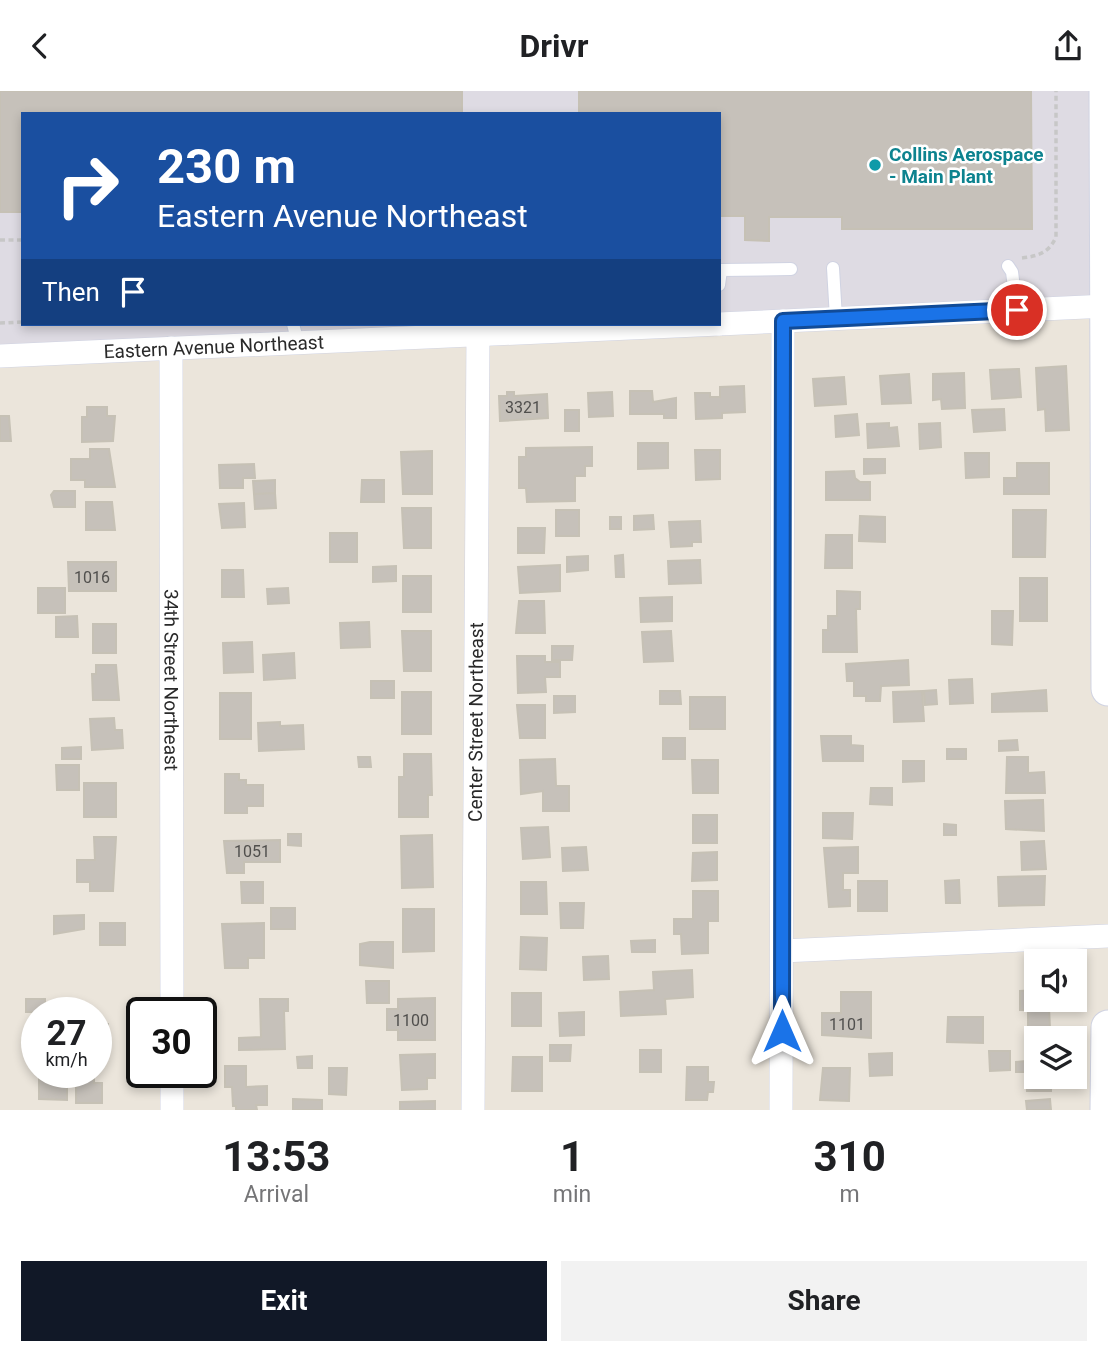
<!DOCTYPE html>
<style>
body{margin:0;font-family:Roboto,sans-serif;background:#f2f2f2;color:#202124;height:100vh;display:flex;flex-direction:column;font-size:26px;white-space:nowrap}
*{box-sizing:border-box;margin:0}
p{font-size:23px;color:#757577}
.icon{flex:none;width:38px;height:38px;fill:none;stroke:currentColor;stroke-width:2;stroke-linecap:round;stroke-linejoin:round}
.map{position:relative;height:1019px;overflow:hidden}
.side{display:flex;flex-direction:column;background:#fff;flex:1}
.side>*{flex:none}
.hud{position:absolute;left:21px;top:21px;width:700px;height:214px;border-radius:0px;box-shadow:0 4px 10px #0003;background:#1a4fa0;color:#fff;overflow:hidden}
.tools{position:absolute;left:1024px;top:858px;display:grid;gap:14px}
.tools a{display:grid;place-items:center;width:63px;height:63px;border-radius:0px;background:#fff;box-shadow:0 4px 10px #0003;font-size:35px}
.speed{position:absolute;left:21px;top:906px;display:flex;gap:14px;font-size:35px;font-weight:700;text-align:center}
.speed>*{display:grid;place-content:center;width:91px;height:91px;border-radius:50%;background:#fff;box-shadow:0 4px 10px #0003;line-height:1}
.speed small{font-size:18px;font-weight:400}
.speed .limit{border:4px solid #111;border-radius:10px;background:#fff;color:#111}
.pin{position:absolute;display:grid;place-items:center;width:60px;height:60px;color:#fff;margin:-30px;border:4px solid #fff;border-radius:50%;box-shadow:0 2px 7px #0007}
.me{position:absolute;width:77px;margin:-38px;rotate:0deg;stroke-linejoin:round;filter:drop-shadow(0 0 5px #0008)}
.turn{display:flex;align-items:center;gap:24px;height:147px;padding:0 21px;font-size:32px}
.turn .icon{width:91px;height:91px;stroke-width:2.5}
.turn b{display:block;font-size:49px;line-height:60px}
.then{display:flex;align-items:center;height:66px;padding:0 21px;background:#0003;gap:14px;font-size:26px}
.eta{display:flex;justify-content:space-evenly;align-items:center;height:119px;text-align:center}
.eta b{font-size:42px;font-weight:700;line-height:49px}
.action{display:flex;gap:14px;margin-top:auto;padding:14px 21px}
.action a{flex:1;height:80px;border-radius:0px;background:#111827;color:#fff;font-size:28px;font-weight:700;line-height:80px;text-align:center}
.action a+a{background:#f2f2f2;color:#202124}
header{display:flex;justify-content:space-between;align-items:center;height:91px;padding:0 21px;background:#fff;font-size:32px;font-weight:700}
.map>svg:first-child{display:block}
.industrial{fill:#dedbe3}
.building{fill:#c6c1ba;stroke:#c6c1b5;stroke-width:2}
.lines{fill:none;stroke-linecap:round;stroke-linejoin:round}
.service-casing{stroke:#d0d3e2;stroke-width:14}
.minor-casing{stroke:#d0d3e2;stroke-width:24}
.secondary-casing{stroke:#d0d3e2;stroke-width:35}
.path{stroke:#c7c7c7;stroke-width:3.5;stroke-dasharray:5 3.5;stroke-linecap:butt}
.service{stroke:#fff;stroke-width:12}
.minor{stroke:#fff;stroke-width:23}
.secondary{stroke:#fff;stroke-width:33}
.route-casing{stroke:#114b97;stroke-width:18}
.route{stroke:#1a73e8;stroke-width:12}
.culture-dot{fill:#0f9aa8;stroke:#fff;stroke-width:2.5}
.labels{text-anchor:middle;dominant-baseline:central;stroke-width:5;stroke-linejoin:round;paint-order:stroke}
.number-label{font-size:16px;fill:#504f4d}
.culture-label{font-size:19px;font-weight:bold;fill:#0d838f;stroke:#fff;text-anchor:start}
.street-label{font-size:19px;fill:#292929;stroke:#fff}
</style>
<header><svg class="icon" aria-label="back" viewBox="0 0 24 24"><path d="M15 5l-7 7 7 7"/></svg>Drivr<svg class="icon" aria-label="share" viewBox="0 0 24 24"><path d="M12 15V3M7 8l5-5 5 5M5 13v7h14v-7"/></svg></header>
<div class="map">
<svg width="1108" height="1019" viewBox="0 0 1108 1019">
<rect width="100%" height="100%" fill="#ebe5db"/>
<path class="industrial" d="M0,0H1106L1107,215L719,233V23H23V233H719L0,265Z"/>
<path class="building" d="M0,0H462V23H23V121H0Z
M579,0H1031L1032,138H842V126H769V150L745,149V125H719V23H579Z
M1066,275L1069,339L1046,340L1045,318L1038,319L1036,277Z
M1019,278L1021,306L992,308L990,279Z
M964,282L965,317L942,318L941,308L933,309V283Z
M909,283L911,312L882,313L880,285Z
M844,286L846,313L815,315L813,288Z
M744,295L745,321L722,322V327L696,328L695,302H710V306H720V296Z
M630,300H652L653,311L676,307V327H664V323H630Z
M507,301H514V305L547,303L548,327L500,330L499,305H507Z
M612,301L613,325L589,326L588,302Z
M87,316H107V325H115L113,350L82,351V326H87Z
M1004,318L1005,339L974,341L972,319Z
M565,319H579V340H565Z
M857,323L859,344L836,346L835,325Z
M0,325H9L11,350H0Z
M889,332V337L897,336L899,355L868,357L867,333Z
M940,332L941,356L920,358L919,333Z
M638,352H668V377L638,378Z
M592,356V375H585V385H575V410L527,411L526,397H519V366H526V357Z
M90,358H109L115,396H85V389H71V368H90Z
M695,359H720V388L696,389Z
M432,360V403H403L401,361Z
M965,362H989V386L966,387Z
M864,368H885V382L864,383Z
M1017,372H1049V403H1004V387H1017Z
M254,373L255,387H243V397H220L219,374Z
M854,380L855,387L860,391H870V409H826V381Z
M275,389V402L254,403L253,390Z
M362,389H384V411H361Z
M54,400H75V416H54L51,404Z
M275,402L276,417L255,418L254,403Z
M86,411H112L115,439H86Z
M244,412L245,436L222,437L219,413Z
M402,417H431V457H404Z
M556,419H579V445H556Z
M1013,419H1046L1045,466H1013Z
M653,424L654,438L634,439V425Z
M860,425L885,426V451L859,450Z
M610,426H621V438H610Z
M700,430L701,451H692V455L671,456L669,431Z
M518,437H545L544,462H518Z
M330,442H357V471H330Z
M826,444H852V477H825Z
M623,464L624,486H616L615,465Z
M588,465V479L567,481V466Z
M700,469L701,492L669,493L668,470Z
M68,471H116V500H69Z
M560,474V500L520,502L518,476Z
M396,475V490L373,491V476Z
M222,479H243L244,506H222Z
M403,485H431V521H403Z
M1020,487H1047V530H1020Z
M38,497H65V522H38Z
M288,497L289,512L268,513L267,498Z
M837,500L860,501V518H856L857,561H823V539H828V525H837Z
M672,506V530L641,531L640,507Z
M519,510H544L545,542H516Z
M992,520H1013L1012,554L992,553Z
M77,525L78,546H56V526Z
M369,531L370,556L341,557L340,532Z
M93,533H116V562H93Z
M402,540H431V580H404Z
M671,540L673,570L644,571L642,541Z
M252,551L253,581L224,582L223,552Z
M552,555H573L572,569H552Z
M294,562L295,587L264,589L263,564Z
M517,565H545V571H560V586H545L546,601L518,602Z
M908,569L909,594L881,595L880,610H866V605H854V590H847L846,573Z
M96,574H116L119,609H93L92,583H96Z
M972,588L973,612L950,613L949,589Z
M371,590H394V607H371Z
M936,599L937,613L925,614L924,600Z
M1046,599L1047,620L992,621V603Z
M660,600H680L681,613H660Z
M922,600L924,630L894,631L893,601Z
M402,601H431V643H402Z
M220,602H251V648H220Z
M554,605H575V621L554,622Z
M690,606H725V638H690Z
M517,614H545V647H520Z
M114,627L115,639H122L123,657L92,659L90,628Z
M280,631V635L303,634L304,658L259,660L258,632Z
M821,645H851V654L863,655V670H823Z
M663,647H685V668H663Z
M1017,649L1018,659L999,660V650Z
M81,656V668H62V657Z
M947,658H966V668H947Z
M404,663H431L432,704H428V726H399V686H404Z
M358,666H370L371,676H359Z
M1007,666H1028V682L1044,681L1045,702H1006Z
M555,668L556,695H569V720H543V700L521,703L520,669Z
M692,669H718V702H693Z
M903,670H924V690L903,691Z
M56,674H79V699H57Z
M225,683H239V689H246V694H263V715H247V722H225Z
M84,692H116V726H84Z
M871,697H892V714L870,713Z
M1043,709L1044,740L1006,738L1005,710Z
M823,722H853L852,748L823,747Z
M693,724H717V752H693Z
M944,733L956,734V744H944Z
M548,736L550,766L523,768L521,737Z
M288,743H301V755L288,754Z
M432,744L433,796L402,797L401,745Z
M94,746H116L113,800H90V791H77V769H95Z
M280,749V771H244V782H227L224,750Z
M1044,750L1046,778L1022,779L1021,751Z
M586,756L588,779L563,780L562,757Z
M858,756V782H843V799H850V815L829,816L824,757Z
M717,761V789L692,790L693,762Z
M1045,785L1044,814L999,815L998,786Z
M959,789L960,812H946L945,790Z
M858,790H887V820H858Z
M241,791H263V812H242Z
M521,791H546L547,823H521Z
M693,800H718V830H708V862L682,863L681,843H674V828H693Z
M560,812H584L583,837H561Z
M271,817H295V838H271Z
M403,818H434V860L403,861Z
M84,824V838L54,843V825Z
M100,832H125V854H100Z
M264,832V867H248V877H225L222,833Z
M521,846L547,847L546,879L520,878Z
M655,849V861H632L631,850Z
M370,851H393V877L360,874V853Z
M608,865L609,888L584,889L583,866Z
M692,879L693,906L665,908L666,923L621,925L620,901L654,899L653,881Z
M366,890H389V912H367Z
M1036,899V908H1060V917H1049L1050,937L1028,938V919H1020V900Z
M841,901H871V947L822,944V922H841Z
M512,902H541V935H512Z
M435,907V949H398V939H387V918H398V908Z
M26,908H45V921H26Z
M260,908H288V920H284L285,958L239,959V947L261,946Z
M584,921V944L560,945L559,922Z
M948,926H983V952L947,951Z
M96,928H101L102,933H108V947L96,949Z
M550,954H571L570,970H550Z
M640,959H661V981H640Z
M989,960H1010V979L990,980Z
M892,962V984L870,985L869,963Z
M435,963V987H427V998L402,999L400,964Z
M312,965V977H298L297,966Z
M513,966H542V1000H512Z
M1026,967H1036V985H1051V1000H1027L1026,981H1016V971L1026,970Z
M225,975H246V996L267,995V1014H256L257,1019H236V1015H233L232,996H225Z
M687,976H708V991H714L713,1001H708L707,1009H686Z
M329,977H347L346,1004L329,1003Z
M823,977H850L849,1010L820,1009Z
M76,984H94V992H102V1012H76Z
M39,987H67V1009L39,1008Z
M293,1008L322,1009V1019H293Z
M1050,1008L1051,1019H1027L1026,1010Z
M435,1010V1019H400V1011Z"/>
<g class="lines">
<defs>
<path id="service" d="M1008,175L1012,181L1017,219
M833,177L836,227
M719,194L721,179L791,178
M293,233L298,252"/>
<g id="minor">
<path d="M719,233L1107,215"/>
<path id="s1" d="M171,257L172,922"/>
<path id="s2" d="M0,265L719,233"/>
<path d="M782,860L1108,845"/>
<path d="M172,982V1019"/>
<path id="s3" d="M473,1019L478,243"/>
<path d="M781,1019L783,230"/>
</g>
<path id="secondary" d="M1106,0L1108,598
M1107,1019L1108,936"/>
</defs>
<use href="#service" class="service-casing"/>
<use href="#minor" class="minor-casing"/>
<use href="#secondary" class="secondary-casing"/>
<path class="path" d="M0,149H23
M1022,167C1038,165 1049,162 1056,146V0
M0,232L23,231"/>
<use href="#service" class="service"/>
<use href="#minor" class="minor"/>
<use href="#secondary" class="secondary"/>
</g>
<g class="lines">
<defs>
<path id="route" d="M782,940L783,230L1017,219"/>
</defs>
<use href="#route" class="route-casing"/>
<use href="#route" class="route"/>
</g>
<circle class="culture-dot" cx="875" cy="74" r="7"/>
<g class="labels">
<g class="number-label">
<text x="523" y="316">3321</text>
<text x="92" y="486">1016</text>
<text x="252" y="760">1051</text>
<text x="411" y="929">1100</text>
<text x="847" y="933">1101</text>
</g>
<g class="culture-label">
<text x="889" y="63">Collins Aerospace<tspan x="889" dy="22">- Main Plant</tspan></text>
</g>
<g class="street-label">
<text stroke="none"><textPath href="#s2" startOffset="214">Eastern Avenue Northeast</textPath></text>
<text stroke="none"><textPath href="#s1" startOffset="332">34th Street Northeast</textPath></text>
<text stroke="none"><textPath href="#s3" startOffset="388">Center Street Northeast</textPath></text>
</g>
</g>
</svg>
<div class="tools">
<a><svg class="icon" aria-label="sound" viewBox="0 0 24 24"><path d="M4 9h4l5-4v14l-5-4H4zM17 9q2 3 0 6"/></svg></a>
<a><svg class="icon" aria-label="layers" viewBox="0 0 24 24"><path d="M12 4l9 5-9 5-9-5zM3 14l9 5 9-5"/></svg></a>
</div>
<div class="speed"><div>27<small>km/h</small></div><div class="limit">30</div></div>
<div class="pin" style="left:1017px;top:219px;background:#d93025"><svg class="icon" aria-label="arrive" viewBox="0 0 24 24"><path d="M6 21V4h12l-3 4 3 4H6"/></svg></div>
<svg class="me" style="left:782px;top:940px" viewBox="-20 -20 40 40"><path d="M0-17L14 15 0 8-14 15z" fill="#1a73e8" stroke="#fff" stroke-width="4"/></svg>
<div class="hud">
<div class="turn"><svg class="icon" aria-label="right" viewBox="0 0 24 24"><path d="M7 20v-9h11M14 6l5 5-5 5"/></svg><div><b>230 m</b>Eastern Avenue Northeast</div></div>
<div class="then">Then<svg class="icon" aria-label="arrive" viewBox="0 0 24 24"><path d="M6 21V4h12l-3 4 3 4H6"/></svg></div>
</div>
</div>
<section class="side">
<div class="eta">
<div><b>13:53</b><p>Arrival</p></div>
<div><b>1</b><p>min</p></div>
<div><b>310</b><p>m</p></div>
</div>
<div class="action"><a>Exit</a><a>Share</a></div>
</section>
